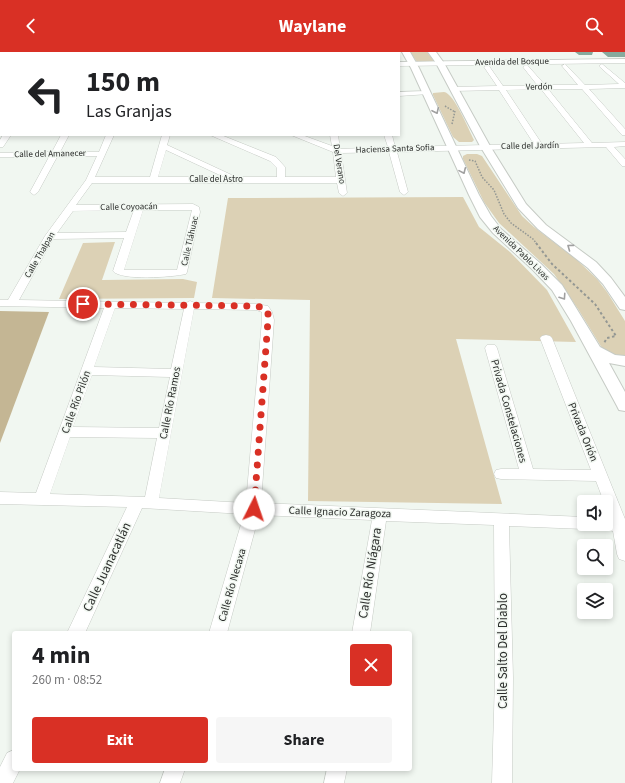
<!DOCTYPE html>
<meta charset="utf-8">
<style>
body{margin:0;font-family:"Source Sans 3",sans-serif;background:#f6f6f6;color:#202124;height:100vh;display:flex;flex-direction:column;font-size:15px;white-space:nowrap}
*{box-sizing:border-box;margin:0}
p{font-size:13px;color:#757577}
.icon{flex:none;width:22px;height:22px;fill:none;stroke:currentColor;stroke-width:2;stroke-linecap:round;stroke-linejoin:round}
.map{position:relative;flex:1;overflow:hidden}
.side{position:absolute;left:12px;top:579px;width:400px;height:140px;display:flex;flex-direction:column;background:#fff;border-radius:4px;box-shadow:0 2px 6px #0003}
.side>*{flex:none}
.banner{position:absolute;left:0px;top:0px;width:400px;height:84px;box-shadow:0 2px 6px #0003;background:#fff;color:#202124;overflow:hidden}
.buttons{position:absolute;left:577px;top:443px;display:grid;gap:8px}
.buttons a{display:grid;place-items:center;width:36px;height:36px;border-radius:4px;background:#fff;box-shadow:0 2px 6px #0003;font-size:20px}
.pin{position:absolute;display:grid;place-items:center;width:34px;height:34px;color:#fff;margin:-17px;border:2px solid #fff;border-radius:50%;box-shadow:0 1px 4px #0007}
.me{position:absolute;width:44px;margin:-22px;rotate:4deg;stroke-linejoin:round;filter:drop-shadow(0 0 3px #0008)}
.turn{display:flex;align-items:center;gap:14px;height:84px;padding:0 20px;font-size:18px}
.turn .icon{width:52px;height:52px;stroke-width:2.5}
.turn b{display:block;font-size:28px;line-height:34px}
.round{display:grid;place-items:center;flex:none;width:42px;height:42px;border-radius:4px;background:#f6f6f6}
.overview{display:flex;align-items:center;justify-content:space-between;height:68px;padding:0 20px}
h1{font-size:24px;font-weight:700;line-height:30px}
.primary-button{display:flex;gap:8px;margin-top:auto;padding:8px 20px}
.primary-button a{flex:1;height:46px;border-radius:4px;background:#d93025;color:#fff;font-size:16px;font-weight:700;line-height:46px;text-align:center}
.primary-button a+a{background:#f6f6f6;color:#202124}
header{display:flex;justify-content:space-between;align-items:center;height:52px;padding:0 20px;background:#d93025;color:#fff;font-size:18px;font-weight:700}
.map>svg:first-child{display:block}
.green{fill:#dcd1b5}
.forest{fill:#c4b694}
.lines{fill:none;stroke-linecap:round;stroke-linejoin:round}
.minor-casing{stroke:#c6cbc5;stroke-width:1}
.major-casing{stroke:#c6cbc5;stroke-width:2}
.path-far1{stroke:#939793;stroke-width:1.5;stroke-dasharray:1.5 1.5;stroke-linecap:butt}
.path{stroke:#939793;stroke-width:2;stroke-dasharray:2.5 2.5;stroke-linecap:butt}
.minor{fill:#fff;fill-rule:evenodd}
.major{fill:#fff;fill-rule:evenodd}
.wall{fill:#87aa9d}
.oneway{stroke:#a0a0a0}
.route{stroke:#d93025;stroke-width:7;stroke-dasharray:0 12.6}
.labels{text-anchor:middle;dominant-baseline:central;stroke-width:3;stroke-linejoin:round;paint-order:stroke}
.far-street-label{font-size:9px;fill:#2b2d2b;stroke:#f1f7f1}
.street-label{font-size:11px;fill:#2b2d2b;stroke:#f1f7f1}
.near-street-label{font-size:13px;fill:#2b2d2b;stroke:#f1f7f1}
</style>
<header><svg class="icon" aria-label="back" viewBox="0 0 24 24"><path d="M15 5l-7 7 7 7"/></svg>Waylane<svg class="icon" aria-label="search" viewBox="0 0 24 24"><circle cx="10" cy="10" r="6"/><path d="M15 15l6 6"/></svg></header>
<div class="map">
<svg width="625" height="731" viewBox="0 0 625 731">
<rect width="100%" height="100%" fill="#f1f7f1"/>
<path class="green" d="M410,0H427L434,9L417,10Z
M444,40C454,41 469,78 474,88L472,90H459L453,85L433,43V41Z
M467,102H477L482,104L522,164L534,175L576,207L597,227L607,240L625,269V306L609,302L602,296L578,257L554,222L499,171L484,150L463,107V104Z
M463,145L479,175L510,200L547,238L576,290L456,287L502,452L308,449L310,248L212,246L228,146Z
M115,190L102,228L183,227L197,230L194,246L59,247L83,191Z"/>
<path class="forest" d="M0,259L49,260L0,391Z"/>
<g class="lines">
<defs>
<path id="minor" d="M324,0H330V1H324Z
M362,0H368L369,1H363Z
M625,7V11L399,14V10Z
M565,12L585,33L619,32L600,15L599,14L602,12L625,31V36L589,37L625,77V83H622L582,37H548L592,91L625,90V94L614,95L625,107V114H622L606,95L397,100L408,140L404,143L400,140L389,100L341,101L347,141L343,144L339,141L337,131H92L76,153L193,152L199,155L200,160L187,220L186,222C173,225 121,229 113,219L124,186L53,187L19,248L186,251L190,249L195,251L256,252L268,254L272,260L274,268L261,451L584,465V472H591L589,475L584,477L509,474L513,626L512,731H492L495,626L494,473L386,469L370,581H352L372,468L259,463L227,581H209L244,462L142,456L85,581H67L127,455L0,452V440L36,441L104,256L0,254V248H8L45,184L86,128L97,104L57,105L38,140L34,143L30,140L49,105H0V101L52,100L61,83H69L60,100H99L106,83H114L95,125H150L162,83H170L167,93L236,125H277V116L270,109L210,83H221L276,105L285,115V125H336L333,100L291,83H302L332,94L330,83H338L340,97L388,95L384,83H392L395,95L534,92L499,38L453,39L450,37L453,35L497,34L484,15L487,13L489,14L503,34H538L523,15L526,13L528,14L545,33H578L562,14ZM541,37L584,91L542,92L506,38ZM166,98L224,125H158ZM134,158L126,180L57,181L73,159ZM143,158H192L177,218H124ZM115,256L184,257L171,317L94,315ZM194,257L256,258L262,260V268L246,451L159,446ZM92,323L170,325L159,376L73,375ZM70,385L157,386L145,445L50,442Z
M0,18H1V22H0Z
M0,34H1V38H0Z
M427,39L429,40V42L399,44V40Z
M3,83H11L3,95H0V88Z
M546,283L550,284L552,286L625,467V509L619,507L617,502L613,479L596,476L593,472H606V466H610L606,456V450H604L596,429L501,427L496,426L494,422L496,418L501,417H519L485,296L487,293H495L497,296L533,417L591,418L540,286L542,284Z
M14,698V717H20L13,731H0V715L7,701Z
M165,717H185L180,731H160Z
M327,717H347L344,731H324Z"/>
<path id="major" d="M402,0H410L419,16L479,143L491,164L501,177L541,212L562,233L600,295L615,303L625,304V314L609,311L625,340V359L619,358L617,354L571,269L552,238L533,218L493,181L480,165L469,143L411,16Z
M428,0H436L444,11L490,94L526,152L546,173L596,210L611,226L625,245V258L620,257L603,232L588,216L538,177L518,156L480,94L436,11Z"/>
</defs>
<use href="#minor" class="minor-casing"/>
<use href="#major" class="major-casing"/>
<path class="path-far1" d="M445,54L455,60
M452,72L455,59
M469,108L475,109L482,125L494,138L504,162L511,171L533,187L537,192"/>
<path class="path" d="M536,191L552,212L595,252L616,284L607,286L604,291"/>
<use href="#minor" class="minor"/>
<use href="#major" class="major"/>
</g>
<path class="wall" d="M575,0H593L592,3H579Z
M602,0H625V5H608Z"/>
<defs><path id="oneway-chevron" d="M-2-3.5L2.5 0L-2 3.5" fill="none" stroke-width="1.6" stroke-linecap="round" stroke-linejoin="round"/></defs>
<g class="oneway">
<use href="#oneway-chevron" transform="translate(436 59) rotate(65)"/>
<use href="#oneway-chevron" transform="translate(463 119) rotate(66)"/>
<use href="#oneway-chevron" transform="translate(570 195) rotate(-144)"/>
<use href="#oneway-chevron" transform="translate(563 245) rotate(56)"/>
</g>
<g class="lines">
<path class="route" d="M83,252L256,254L264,256L268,260V268L254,457"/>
</g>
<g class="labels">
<g class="far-street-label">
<text transform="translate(512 10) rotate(-1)">Avenida del Bosque</text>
<text transform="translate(539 35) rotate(-1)">Verdón</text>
<text transform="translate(530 94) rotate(-1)">Calle del Jardín</text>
<text transform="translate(395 97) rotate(-2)">Haciensa Santa Sofia</text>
<text transform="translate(50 102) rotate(-1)">Calle del Amanecer</text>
<text transform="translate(339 112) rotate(81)">Del Verano</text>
<text x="216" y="127">Calle del Astro</text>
<text transform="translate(129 155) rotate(-1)">Calle Coyoacán</text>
<text transform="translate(190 189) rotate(-77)">Calle Tláhuac</text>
<text transform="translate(521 201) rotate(44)">Avenida Pablo Livas</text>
<text transform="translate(40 203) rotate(-60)">Calle Thalpan</text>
</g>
<g class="street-label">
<text transform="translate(76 350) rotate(-70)">Calle Río Pilón</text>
<text transform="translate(170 351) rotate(-79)">Calle Río Ramos</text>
<text transform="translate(509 359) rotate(74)">Privada Constelaciones</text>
<text transform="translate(583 380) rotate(68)">Privada Orión</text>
<text transform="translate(340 460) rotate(2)">Calle Ignacio Zaragoza</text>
<text transform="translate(232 533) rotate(-74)">Calle Río Necaxa</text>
</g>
<g class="near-street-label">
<text transform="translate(107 515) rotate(-65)">Calle Juanacatlán</text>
<text transform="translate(370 521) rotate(-81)">Calle Río Niágara</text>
<text transform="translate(503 599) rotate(-90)">Calle Salto Del Diablo</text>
</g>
</g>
</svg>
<div class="buttons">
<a><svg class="icon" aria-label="sound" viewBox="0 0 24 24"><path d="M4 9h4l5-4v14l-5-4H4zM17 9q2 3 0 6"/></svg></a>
<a><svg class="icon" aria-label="search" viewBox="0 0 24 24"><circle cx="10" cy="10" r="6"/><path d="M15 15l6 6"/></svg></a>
<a><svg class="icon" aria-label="layers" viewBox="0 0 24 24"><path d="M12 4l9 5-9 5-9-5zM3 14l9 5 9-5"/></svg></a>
</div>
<div class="pin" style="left:83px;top:252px;background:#d93025"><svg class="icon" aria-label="arrive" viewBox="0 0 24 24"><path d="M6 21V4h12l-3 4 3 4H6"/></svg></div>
<svg class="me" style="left:254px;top:457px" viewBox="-20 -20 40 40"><circle r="19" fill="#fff"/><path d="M0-13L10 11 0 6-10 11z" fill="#d93025"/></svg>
<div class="banner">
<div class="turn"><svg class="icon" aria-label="left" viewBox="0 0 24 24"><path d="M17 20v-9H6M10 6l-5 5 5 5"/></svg><div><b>150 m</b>Las Granjas</div></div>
</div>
<section class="side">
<div class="overview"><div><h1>4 min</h1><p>260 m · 08:52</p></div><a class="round" style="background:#d93025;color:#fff"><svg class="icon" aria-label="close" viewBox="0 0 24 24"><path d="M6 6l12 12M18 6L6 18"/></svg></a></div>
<div class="primary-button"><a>Exit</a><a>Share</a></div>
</section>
</div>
